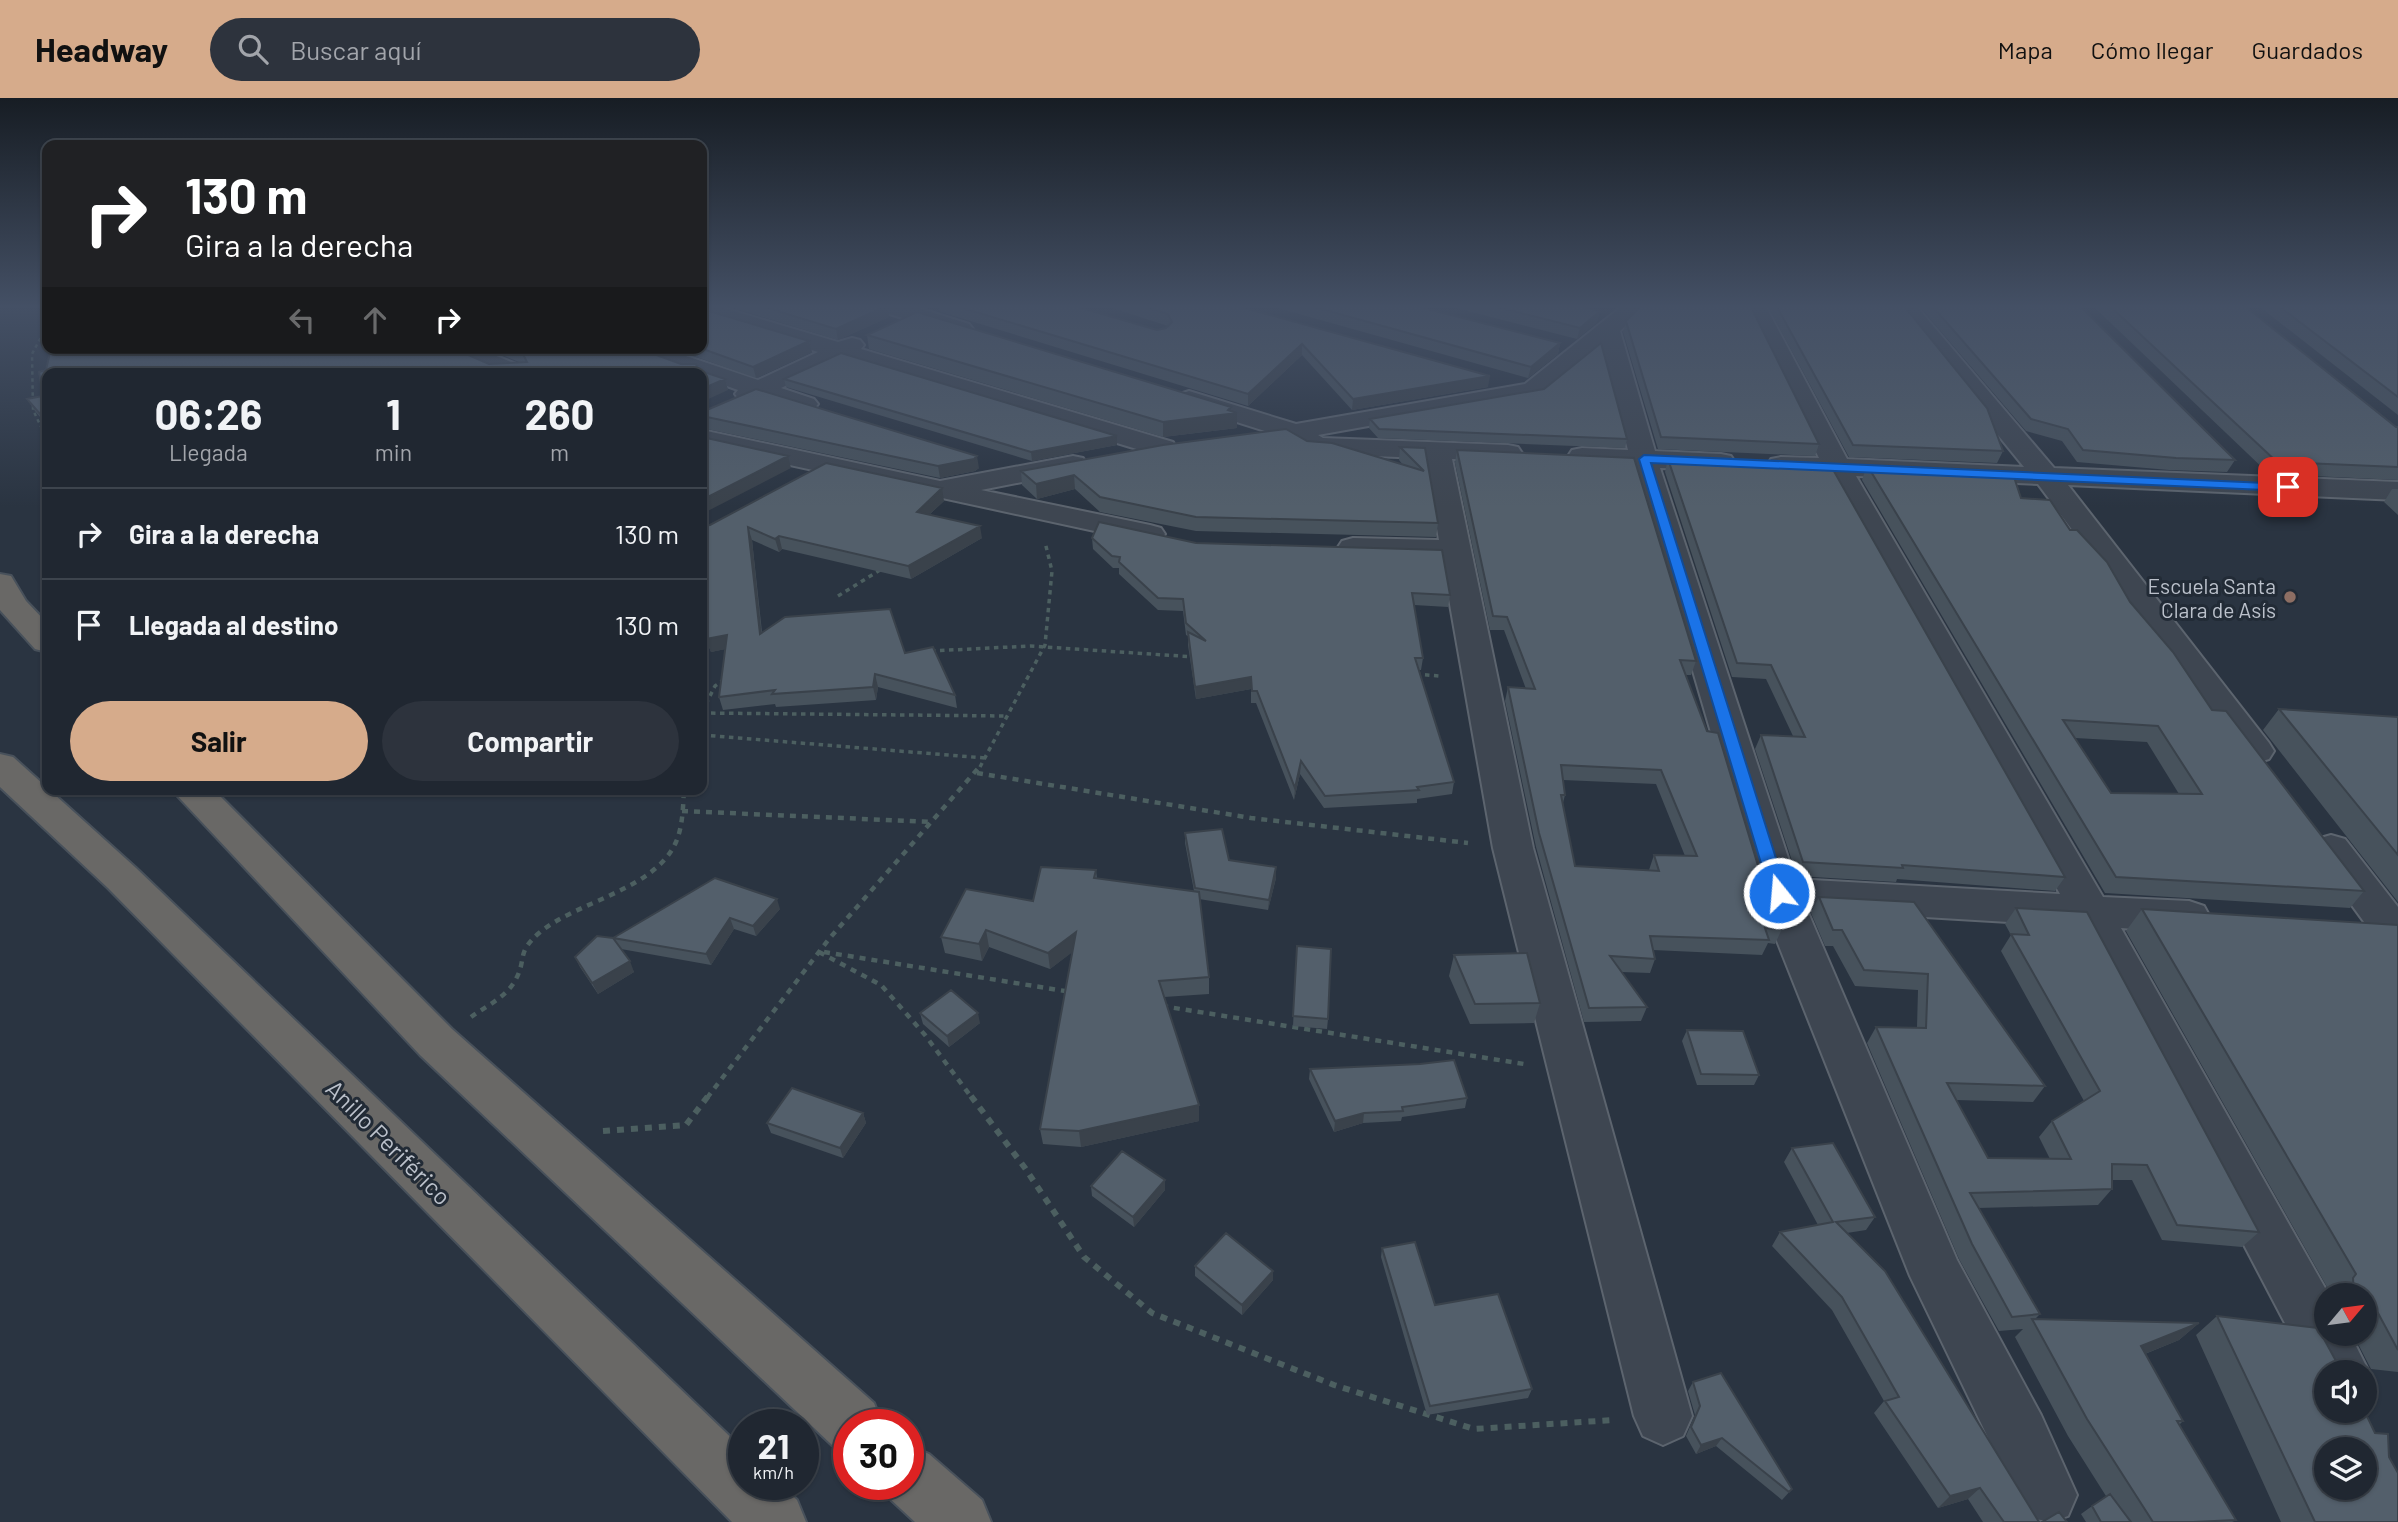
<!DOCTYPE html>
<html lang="es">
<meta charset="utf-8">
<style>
body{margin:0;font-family:Barlow,sans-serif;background:#2d333d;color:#f1f3f6;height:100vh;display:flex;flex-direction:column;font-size:26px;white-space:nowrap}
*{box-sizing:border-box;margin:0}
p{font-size:23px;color:#a2a5ab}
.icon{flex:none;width:38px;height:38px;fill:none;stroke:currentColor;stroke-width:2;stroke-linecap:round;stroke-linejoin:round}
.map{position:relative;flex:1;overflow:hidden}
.sheet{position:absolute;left:42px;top:270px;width:665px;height:427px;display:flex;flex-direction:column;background:#202731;border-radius:14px;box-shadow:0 2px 5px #0004,0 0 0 2px #3d444d}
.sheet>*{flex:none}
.hud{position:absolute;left:42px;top:42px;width:665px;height:214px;border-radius:14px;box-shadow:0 2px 5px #0004,0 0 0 2px #3d444d;background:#202124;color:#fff;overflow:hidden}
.needle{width:46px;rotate:61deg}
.tools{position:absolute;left:2314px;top:1185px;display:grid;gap:14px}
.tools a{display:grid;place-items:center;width:63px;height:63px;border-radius:50%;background:#202731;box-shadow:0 2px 5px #0004,0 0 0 2px #3d444d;font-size:35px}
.speed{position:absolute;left:728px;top:1311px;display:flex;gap:14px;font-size:35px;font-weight:700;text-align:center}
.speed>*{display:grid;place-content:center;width:91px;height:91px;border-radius:50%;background:#202731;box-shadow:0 2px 5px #0004,0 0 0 2px #3d444d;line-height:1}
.speed small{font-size:18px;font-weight:400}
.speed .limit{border:10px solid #d22;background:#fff;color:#111}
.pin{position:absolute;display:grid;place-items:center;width:60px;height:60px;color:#fff;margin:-30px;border-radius:14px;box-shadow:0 4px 10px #0006}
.me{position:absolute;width:77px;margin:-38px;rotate:343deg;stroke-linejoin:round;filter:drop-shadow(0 0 5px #0008)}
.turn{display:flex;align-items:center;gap:24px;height:147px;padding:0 28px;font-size:32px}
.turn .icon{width:91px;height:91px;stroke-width:2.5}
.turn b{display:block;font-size:49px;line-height:60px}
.lanes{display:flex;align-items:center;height:66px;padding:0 28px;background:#0003;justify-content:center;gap:35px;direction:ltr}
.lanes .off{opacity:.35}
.eta{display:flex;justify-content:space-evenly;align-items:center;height:119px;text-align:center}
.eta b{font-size:42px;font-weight:700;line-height:49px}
.button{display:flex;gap:14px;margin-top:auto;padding:14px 28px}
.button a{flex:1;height:80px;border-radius:42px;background:#d6ab8b;color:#111;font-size:28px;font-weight:700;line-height:80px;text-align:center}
.button a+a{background:#2d333d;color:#f1f3f6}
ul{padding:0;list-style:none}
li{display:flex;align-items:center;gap:21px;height:91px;padding:0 28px;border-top:2px solid #3d444d}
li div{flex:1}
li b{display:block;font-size:26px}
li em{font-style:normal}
header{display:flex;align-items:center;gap:42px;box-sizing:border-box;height:98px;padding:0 35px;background:#d6ab8b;color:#111}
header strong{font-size:33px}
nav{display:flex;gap:38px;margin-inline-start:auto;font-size:24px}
.search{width:490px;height:63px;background:#2d333d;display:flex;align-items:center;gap:18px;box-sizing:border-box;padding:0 24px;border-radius:38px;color:#a2a5ab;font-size:26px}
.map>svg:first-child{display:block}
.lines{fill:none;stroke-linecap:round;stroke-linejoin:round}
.minor-casing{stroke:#5c646e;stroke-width:4}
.trunk-casing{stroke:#48515b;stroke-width:4}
.path-far3{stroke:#4c5f60;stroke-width:2.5;stroke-dasharray:3.5 3.5;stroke-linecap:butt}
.path-far2{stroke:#4c5f60;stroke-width:3.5;stroke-dasharray:4.5 4.5;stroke-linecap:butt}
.path-far1{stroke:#4c5f60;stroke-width:4.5;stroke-dasharray:6 6;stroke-linecap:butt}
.path{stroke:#4c5f60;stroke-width:6;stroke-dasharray:7 7;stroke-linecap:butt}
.minor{fill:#3e4651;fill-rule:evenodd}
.trunk{fill:#696866;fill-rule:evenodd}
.wall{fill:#47525c;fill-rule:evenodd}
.shaded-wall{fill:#3a424b}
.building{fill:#535f6b;stroke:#3a424b;stroke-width:2;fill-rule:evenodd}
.route{fill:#1a73e8;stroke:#114b97;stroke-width:2}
.education-dot{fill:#8d6e63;stroke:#222b36;stroke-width:2.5}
.labels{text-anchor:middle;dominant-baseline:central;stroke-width:6;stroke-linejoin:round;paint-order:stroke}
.poi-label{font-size:21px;fill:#bbc1cb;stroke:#222b36;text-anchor:end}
.near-street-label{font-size:24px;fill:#bbc1cb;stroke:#222b36}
</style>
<header>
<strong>Headway</strong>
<div class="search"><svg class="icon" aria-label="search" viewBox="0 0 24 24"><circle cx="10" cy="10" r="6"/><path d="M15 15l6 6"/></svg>Buscar aquí</div>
<nav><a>Mapa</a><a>Cómo llegar</a><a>Guardados</a></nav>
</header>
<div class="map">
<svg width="2398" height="1424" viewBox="0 0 2398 1424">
<rect width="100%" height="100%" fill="#2a3441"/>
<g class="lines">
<defs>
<path id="minor" d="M702,209H720L838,244L852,240L860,242L864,247L861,251L1173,344L1176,350L1173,356L1163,358L1153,356L842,261L781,290L814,301L818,306L814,311C795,316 781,301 762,300C754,300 748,304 739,301L735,296L738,292L702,279V275H688L630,255L626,250H662L758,282L818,254L702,218Z
M880,209H915L969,226L973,231L969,236L961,238L883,214Z
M1621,209H1646L1620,233L1655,353L1721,356L1731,358L1735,364L1731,370L1721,372L1660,370L1795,781L2060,796L1828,377L1771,373L1767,367L1771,361L1781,359L1819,360L1744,209H1766L1847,361L2024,369L1894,209H1917L2054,370L2398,384V402L2068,387L2269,645L2274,653L2269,661L2256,665L2243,661L2038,386L1856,378L2103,799L2189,803L2204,808L2210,819L2204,830L2189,835L2121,830L2329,1197H2326V1236H2350L2369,1274L2364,1286V1274H2326V1296L2321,1294L2077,828L1807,812L1957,1162L2041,1317L2077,1397L2068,1418C2052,1424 2042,1424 2026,1418L1910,1178L1758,795L1633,368L1572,364L1568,358L1572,352L1582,350L1628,352L1601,249L1542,297L1318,337L1323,340L1508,347L1518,349L1522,355L1518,361L1508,363L1452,361L1533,750L1692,1318L1683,1338L1663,1347L1643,1338L1634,1318L1493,750L1442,461L1353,458L1342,455L1338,449L1342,443L1353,440L1439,442L1425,360L1317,356L1307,354L1284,339L1180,306L1176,301L1180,296L1189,293L1296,326L1525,286Z
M444,250H477L526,270L529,275H495L448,255Z
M702,332L940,383L1073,358L1083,360L1087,366L1083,372L981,392L1150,427L1161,430L1165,436L1161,442L1150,445L702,348Z
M2331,737L2345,741L2398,809V855L2383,850L2311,751L2317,741Z"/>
<path id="trunk" d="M0,476L11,478L26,503L47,525V554L35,551L0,512Z
M0,656L13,659L136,770L744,1352V1386H780L797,1402L806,1424H732L108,790L0,689Z
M171,691H213L452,931L874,1305L882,1326H849V1353L832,1347L420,957Z
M908,1347L929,1356L982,1402L991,1424H915L887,1398L882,1386H908Z"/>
</defs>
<use href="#minor" class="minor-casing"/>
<use href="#trunk" class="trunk-casing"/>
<path class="path-far3" d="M47,228L32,256L33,312L47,341"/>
<path class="path-far2" d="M838,498L880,472
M931,553L1030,548L1195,559
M1416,576L1439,578
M702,614L715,588L725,581
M702,615L1007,618
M702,637L985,660
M980,669L1045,547L1052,473L1045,444"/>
<path class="path-far1" d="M977,675L1251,720L1468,745
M329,691L331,694
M682,713L933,724
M819,854L881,887L925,937L972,1000
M824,854L1071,894
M1162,908L1524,966
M471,919C486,908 507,899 516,881C527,860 516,855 539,835C577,803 655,792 676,744C683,728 683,708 684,691
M707,1000L829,841L981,667"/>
<path class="path" d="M971,998L1025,1070L1084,1159L1152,1215L1334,1287L1474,1331L1613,1322
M603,1033L686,1027L708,998"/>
<use href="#minor" class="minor"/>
<use href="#trunk" class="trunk"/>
</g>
<path class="wall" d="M730,209H888L889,219L838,242Z
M938,209H1078L1157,232L1166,230L1168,228L1109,209H1241L1488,289L1352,312L1302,257L1248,308L941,214Z
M1274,209H1420L1560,245L1558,256L1528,280Z
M1452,209H1584L1600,213L1597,224L1577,241Z
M1768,209H1905L2003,353L1997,365L1849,359Z
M1920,209H2081L2235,362L2227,374L2169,372L2077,364L2062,343L2026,333Z
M2094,209H2246L2396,329H2398V382L2269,376Z
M2260,209H2398V317Z
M1626,223L1819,346L1815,358L1658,351L1623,234Z
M867,237L1231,309L1230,313L1237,330L1163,339L869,251Z
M809,243L812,254L756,280L671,250H702Z
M485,250H637L725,281L728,292L47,275V327L35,313L27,301L43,298L46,272L489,266L519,264Z
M784,281L1117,338V347L1032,363L786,289Z
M702,314L979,370L975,373L940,380L702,330Z
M1370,321L1627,341L1625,350L1378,340L1369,330Z
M1307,343L1403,367L1399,362L1400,349L1425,350L1438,425L1436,439L1196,433L1100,414L1075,391L1037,401L1022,387L1021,373Z
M1457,352L1696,563L1691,577H1685L1762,781L1782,831L1775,846L1768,845L1762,857L1653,852L1655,861L1650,875L1621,874L1647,909L1641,923L1584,924L1536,749L1505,603L1508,589L1526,591L1504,532H1490L1455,365ZM1563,682L1656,686L1685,758L1654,757L1649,772L1575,768L1563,705L1565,697Z
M1668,361L2065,779L2055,793L1897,781L1896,784L1797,778L1755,651L1761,637L1793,638L1766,581L1732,579L1665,374Z
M1867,367L2021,400L2070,432L2130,504L2212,612L2364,793L2350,810L2105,795L1862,382ZM2075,640L2147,644L2179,696L2111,695Z
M2392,391H2398V417L2384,404Z
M944,403L930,416L982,440L911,481L782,451L779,454L752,442L762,534L905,555L955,597L957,610L878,589L876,602L776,609L775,606L723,612L719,599L725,551L711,554L709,549L702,428Z
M1092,440L1196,445L1450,497L1448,509L1414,507L1423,560L1421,572H1419L1454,684L1452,696L1417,701V705L1324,710L1300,676L1294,702L1256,605H1251V591L1196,601L1188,547V538L1186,537L1183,513L1158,512L1119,476V470H1113L1093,451Z
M2279,611L2398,619V804L2263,632Z
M1185,735L1229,762L1276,780L1268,812L1199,801L1209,879V896L1164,899L1199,1023L1081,1049L1043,1046L1040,1031L1072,854L1050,871L989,849L982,863L945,855L941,839L1033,803L1096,772L1097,780L1194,793L1185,745Z
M1819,799L1914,804L2045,988L2033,1004L1956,1002L1988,1060L2050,1061L2039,1039L2052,1023L2084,1003L2001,853L2011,837L2005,826L2016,810L2259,1134L2242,1149L2162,1142L2132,1082H2112V1091L2098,1107L1978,1110L2040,1216L2035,1221L2199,1225L2179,1242L2145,1256L2183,1323L2179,1327L2236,1422L2232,1424H2086L2081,1416L2106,1398L2068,1338L2015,1239L2023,1231L1999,1233L1959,1161L1867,945L1876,929H1917L1918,892L1855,888L1833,848H1825L1811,815Z
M780,811L756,838L734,831L711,867L621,851L634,874L598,896L580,869L575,859L613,840Z
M2142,811L2398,827V1274L2371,1271L2353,1236H2364V1197H2330L2331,1196L2126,833Z
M1297,848L1328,921L1327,931L1293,928Z
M1454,857L1540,905L1534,925L1470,926L1449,878Z
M920,915L980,925L949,949L923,926Z
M1687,932L1759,977L1754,987H1697L1682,943Z
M1310,971L1467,1000L1465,1010L1402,1019L1401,1023L1363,1025L1334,1034L1309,981Z
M863,1015L866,1025L843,1060L771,1035L767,1025Z
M1792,1050L1875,1119L1866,1132L1847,1135L2039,1424H1983L1968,1401L1938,1410L1874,1315L1884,1303L1832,1212L1772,1148L1780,1134L1818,1127L1784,1064Z
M1091,1088L1165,1092L1134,1129L1092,1098Z
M1382,1150L1435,1207L1532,1291L1528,1300L1427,1317L1381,1159Z
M1195,1168L1273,1182L1242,1217L1195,1178Z
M2217,1218L2375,1335L2389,1359L2398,1424H2281L2196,1237Z
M1693,1284L1792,1391L1782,1402L1716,1348L1696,1356L1686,1338L1695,1317L1688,1293Z"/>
<path class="shaded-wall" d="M884,209H888L889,219L838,242L836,231Z
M1600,213L1597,224L1577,241L1580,230Z
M809,243L812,254L756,280L753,269Z
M1560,245L1558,256L1528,280L1531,269Z
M1302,246V257L1248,308V296Z
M1490,278L1488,289L1352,312L1353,301Z
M725,281L728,292L702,304V291Z
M1231,309L1230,315H1237V330L1163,339V324L1228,312Z
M1117,338V347L1032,363L1031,354Z
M788,358L791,370L702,416V402Z
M977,358L979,370L975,373L940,380L938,368Z
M1074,377L1075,391L1037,401L1036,386Z
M942,390L944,403L919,426L917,414Z
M980,428L982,440L911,481L908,468Z
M748,429L752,442L763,549L760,536Z
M779,438L782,451L779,454L775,441Z
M706,536L727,537L731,550L711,554L709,549L702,551V537Z
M875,576L878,589L876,602L873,589Z
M1251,579V591L1196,601L1195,589Z
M1301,663L1300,676L1294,702L1295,690Z
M1276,769V780L1268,812L1269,802Z
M777,801L780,811L756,838L753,828Z
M730,820L734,831L711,867L706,856Z
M986,832L989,849L982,863L979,846Z
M1076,834L1078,850L1050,871L1048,855Z
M630,863L634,874L598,896L592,885Z
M978,915L980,925L949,949L947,938Z
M1199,1007V1023L1081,1049L1079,1033Z
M863,1015L866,1025L843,1060L840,1050Z
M1364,1015L1363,1025L1334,1034L1335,1023Z
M1165,1082V1092L1134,1129L1133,1119Z
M1273,1173V1182L1242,1217V1207Z
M2199,1225L2179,1242L2122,1265L2141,1248Z
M1722,1340L1716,1348L1696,1356L1701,1347Z
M1980,1390L1968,1401L1938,1410L1950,1398Z"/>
<path class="building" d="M764,209H884L836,231Z
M959,209H1078L1157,232L1166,230L1172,224L1168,216L1145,209H1241L1490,278L1353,301L1302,246L1248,296Z
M1314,209H1420L1560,245L1531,269Z
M1497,209H1584L1600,213L1580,230Z
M1640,209H1751L1819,346L1661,339L1626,223Z
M1777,209H1905L1987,310L2003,353L1853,347Z
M1933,209H2081L2235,362L2176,360L2083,352L2068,331L2031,321Z
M2111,209H2246L2396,329H2398V369L2277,364Z
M2280,209H2398V299Z
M702,211L809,243L753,269L700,250H702Z
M917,214L1231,309L1228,312L1237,315L1163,324L867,237Z
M1601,245L1627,341L1379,331L1370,321L1544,291Z
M51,250H452L489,266L527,264L523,256L508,250H637L681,266H696L698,272L725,281L702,291V275H47V324L27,301L43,298L39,274L46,272Z
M841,255L1117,338L1031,354L784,281Z
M756,291L977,358L974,361L938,368L702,318V314Z
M1286,331L1307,343L1332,345L1424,373L1400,349L1425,350L1438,425L1196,419L1100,399L1074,377L1036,386L1021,373L1163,347Z
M702,339L788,358L702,402Z
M1457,352L1634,360L1696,563L1680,562L1707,633L1718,635L1762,781L1782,831L1765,830L1769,842L1650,838L1655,861L1610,858L1647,909L1589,910L1539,735L1508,589L1535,591L1507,519L1493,518ZM1561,667L1661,672L1697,758L1654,757L1659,773L1575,768L1561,697H1565Z
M1668,361L1831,368L2065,779L1902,767L1903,770L1803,764L1761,637L1805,639L1771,567L1737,565Z
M826,365L942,390L917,414L980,428L908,468L779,438L775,441L748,429L760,536L785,519L890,511L905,555L933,549L955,597L875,576L873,589L772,596L775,592L719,599L727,537L706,541V536L702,537V428L710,427Z
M1867,367L2012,373L2021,400L2050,402L2070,432H2077L2107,464L2130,504L2173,554L2212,612L2226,613L2364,793L2116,779ZM2063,622L2158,628L2202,696L2111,695Z
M1099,424L1196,445L1442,452L1450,497L1412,495L1423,560H1415L1454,684L1417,689L1419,692L1325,698L1301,663L1295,690L1257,593H1252L1251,579L1195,589L1188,534L1206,543L1186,525L1183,501L1158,500L1119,464L1120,459L1112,458L1092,440Z
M2279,611L2398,619V757Z
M1222,731L1229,762L1276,769L1269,802L1195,790L1185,735Z
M1041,769L1096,772L1094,780L1199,794L1209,879L1159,883L1199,1007L1079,1033L1040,1031L1076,834L1048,855L986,832L979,846L941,839L966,791L1033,803Z
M715,780L777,801L753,828L730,820L706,856L613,840L630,863L592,885L575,859L597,838L613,840Z
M1819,799L1914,804L2045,988L1947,985L1988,1060L2071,1061L2052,1023L2100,993L2011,836L2029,837L2016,810L2087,814L2259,1134L2177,1127L2147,1067L2112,1066V1091L1970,1095L2040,1216L2012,1219L1972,1146L1876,929L1926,930L1928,876L1864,872L1842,832H1833Z
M2142,811L2398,827V1252L2378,1215L2364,1214V1197H2354L2353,1180L2356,1176Z
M1297,848L1331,851L1328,921L1293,918Z
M1527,855L1540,905L1475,906L1454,857Z
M951,892L978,915L947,938L920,915Z
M1687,932L1743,933L1759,977L1701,976Z
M1454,962L1467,1000L1402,1009L1403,1013L1364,1015L1335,1023L1310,971L1420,966Z
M792,990L863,1015L840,1050L767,1025Z
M1833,1045L1875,1119L1836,1124L1885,1173L2039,1424H2004L1980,1390L1950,1398L1885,1303L1899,1299L1842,1199L1780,1134L1833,1124L1792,1050Z
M1122,1053L1165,1082L1133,1119L1091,1088Z
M1226,1135L1273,1173L1242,1207L1195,1168Z
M1415,1144L1435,1207L1498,1196L1532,1291L1430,1308L1382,1150Z
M2217,1218L2318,1230L2342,1274H2326V1312H2364L2375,1335L2388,1336L2389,1359L2398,1375V1424H2315ZM2326,1351H2364V1390H2326Z
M2032,1221L2199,1225L2141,1248L2183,1323H2177L2236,1422L2193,1424H2153L2087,1321Z
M1721,1275L1792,1391L1789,1394L1722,1340L1701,1347L1691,1329L1700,1308L1693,1284Z
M2110,1396L2131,1424H2101L2092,1408Z
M2059,1414L2067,1424H2042Z"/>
<linearGradient id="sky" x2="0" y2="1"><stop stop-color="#171d24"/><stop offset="0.51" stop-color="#445065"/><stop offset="1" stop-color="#445065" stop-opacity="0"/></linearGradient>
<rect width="2398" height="409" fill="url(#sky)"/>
<path class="route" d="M1644,357L2288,386L2294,389L2288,393L1651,365L1787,795L1779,801L1770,795L1639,361Z"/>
<circle class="education-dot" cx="2290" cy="499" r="7"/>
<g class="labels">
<g class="poi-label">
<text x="2276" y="487">Escuela Santa<tspan x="2276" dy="24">Clara de Asís</tspan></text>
</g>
<g class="near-street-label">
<text transform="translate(389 1044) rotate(45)">Anillo Periférico</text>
</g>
</g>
</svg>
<div class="tools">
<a><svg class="needle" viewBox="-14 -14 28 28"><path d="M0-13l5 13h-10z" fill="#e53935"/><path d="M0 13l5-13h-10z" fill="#a2a5ab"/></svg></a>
<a><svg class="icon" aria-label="sound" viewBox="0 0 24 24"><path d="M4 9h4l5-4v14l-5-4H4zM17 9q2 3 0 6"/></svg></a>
<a><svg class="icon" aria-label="layers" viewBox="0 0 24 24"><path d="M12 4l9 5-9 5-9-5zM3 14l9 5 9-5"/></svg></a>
</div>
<div class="speed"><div>21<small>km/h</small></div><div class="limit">30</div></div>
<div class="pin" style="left:2288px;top:389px;background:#d93025"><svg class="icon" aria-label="arrive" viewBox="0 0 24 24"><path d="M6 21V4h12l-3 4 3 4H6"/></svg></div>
<svg class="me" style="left:1779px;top:795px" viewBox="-20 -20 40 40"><circle r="17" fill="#1a73e8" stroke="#fff" stroke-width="3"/><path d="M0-11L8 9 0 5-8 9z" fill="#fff"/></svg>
<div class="hud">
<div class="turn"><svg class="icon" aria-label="right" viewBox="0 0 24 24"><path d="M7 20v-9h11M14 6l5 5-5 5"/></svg><div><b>130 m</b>Gira a la derecha</div></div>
<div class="lanes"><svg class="icon off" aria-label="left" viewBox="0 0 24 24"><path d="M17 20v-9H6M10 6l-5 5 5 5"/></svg><svg class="icon off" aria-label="ahead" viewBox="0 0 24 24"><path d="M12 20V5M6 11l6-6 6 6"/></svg><svg class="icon" aria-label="right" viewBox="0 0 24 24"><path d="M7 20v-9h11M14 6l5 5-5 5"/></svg></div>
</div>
<section class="sheet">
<div class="eta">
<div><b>06:26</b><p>Llegada</p></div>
<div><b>1</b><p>min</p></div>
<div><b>260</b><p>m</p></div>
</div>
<ul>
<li><svg class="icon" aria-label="right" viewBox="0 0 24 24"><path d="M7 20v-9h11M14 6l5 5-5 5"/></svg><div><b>Gira a la derecha</b></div><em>130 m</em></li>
<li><svg class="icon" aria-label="arrive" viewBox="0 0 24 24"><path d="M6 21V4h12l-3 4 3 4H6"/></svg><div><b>Llegada al destino</b></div><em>130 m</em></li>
</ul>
<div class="button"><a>Salir</a><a>Compartir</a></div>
</section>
</div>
